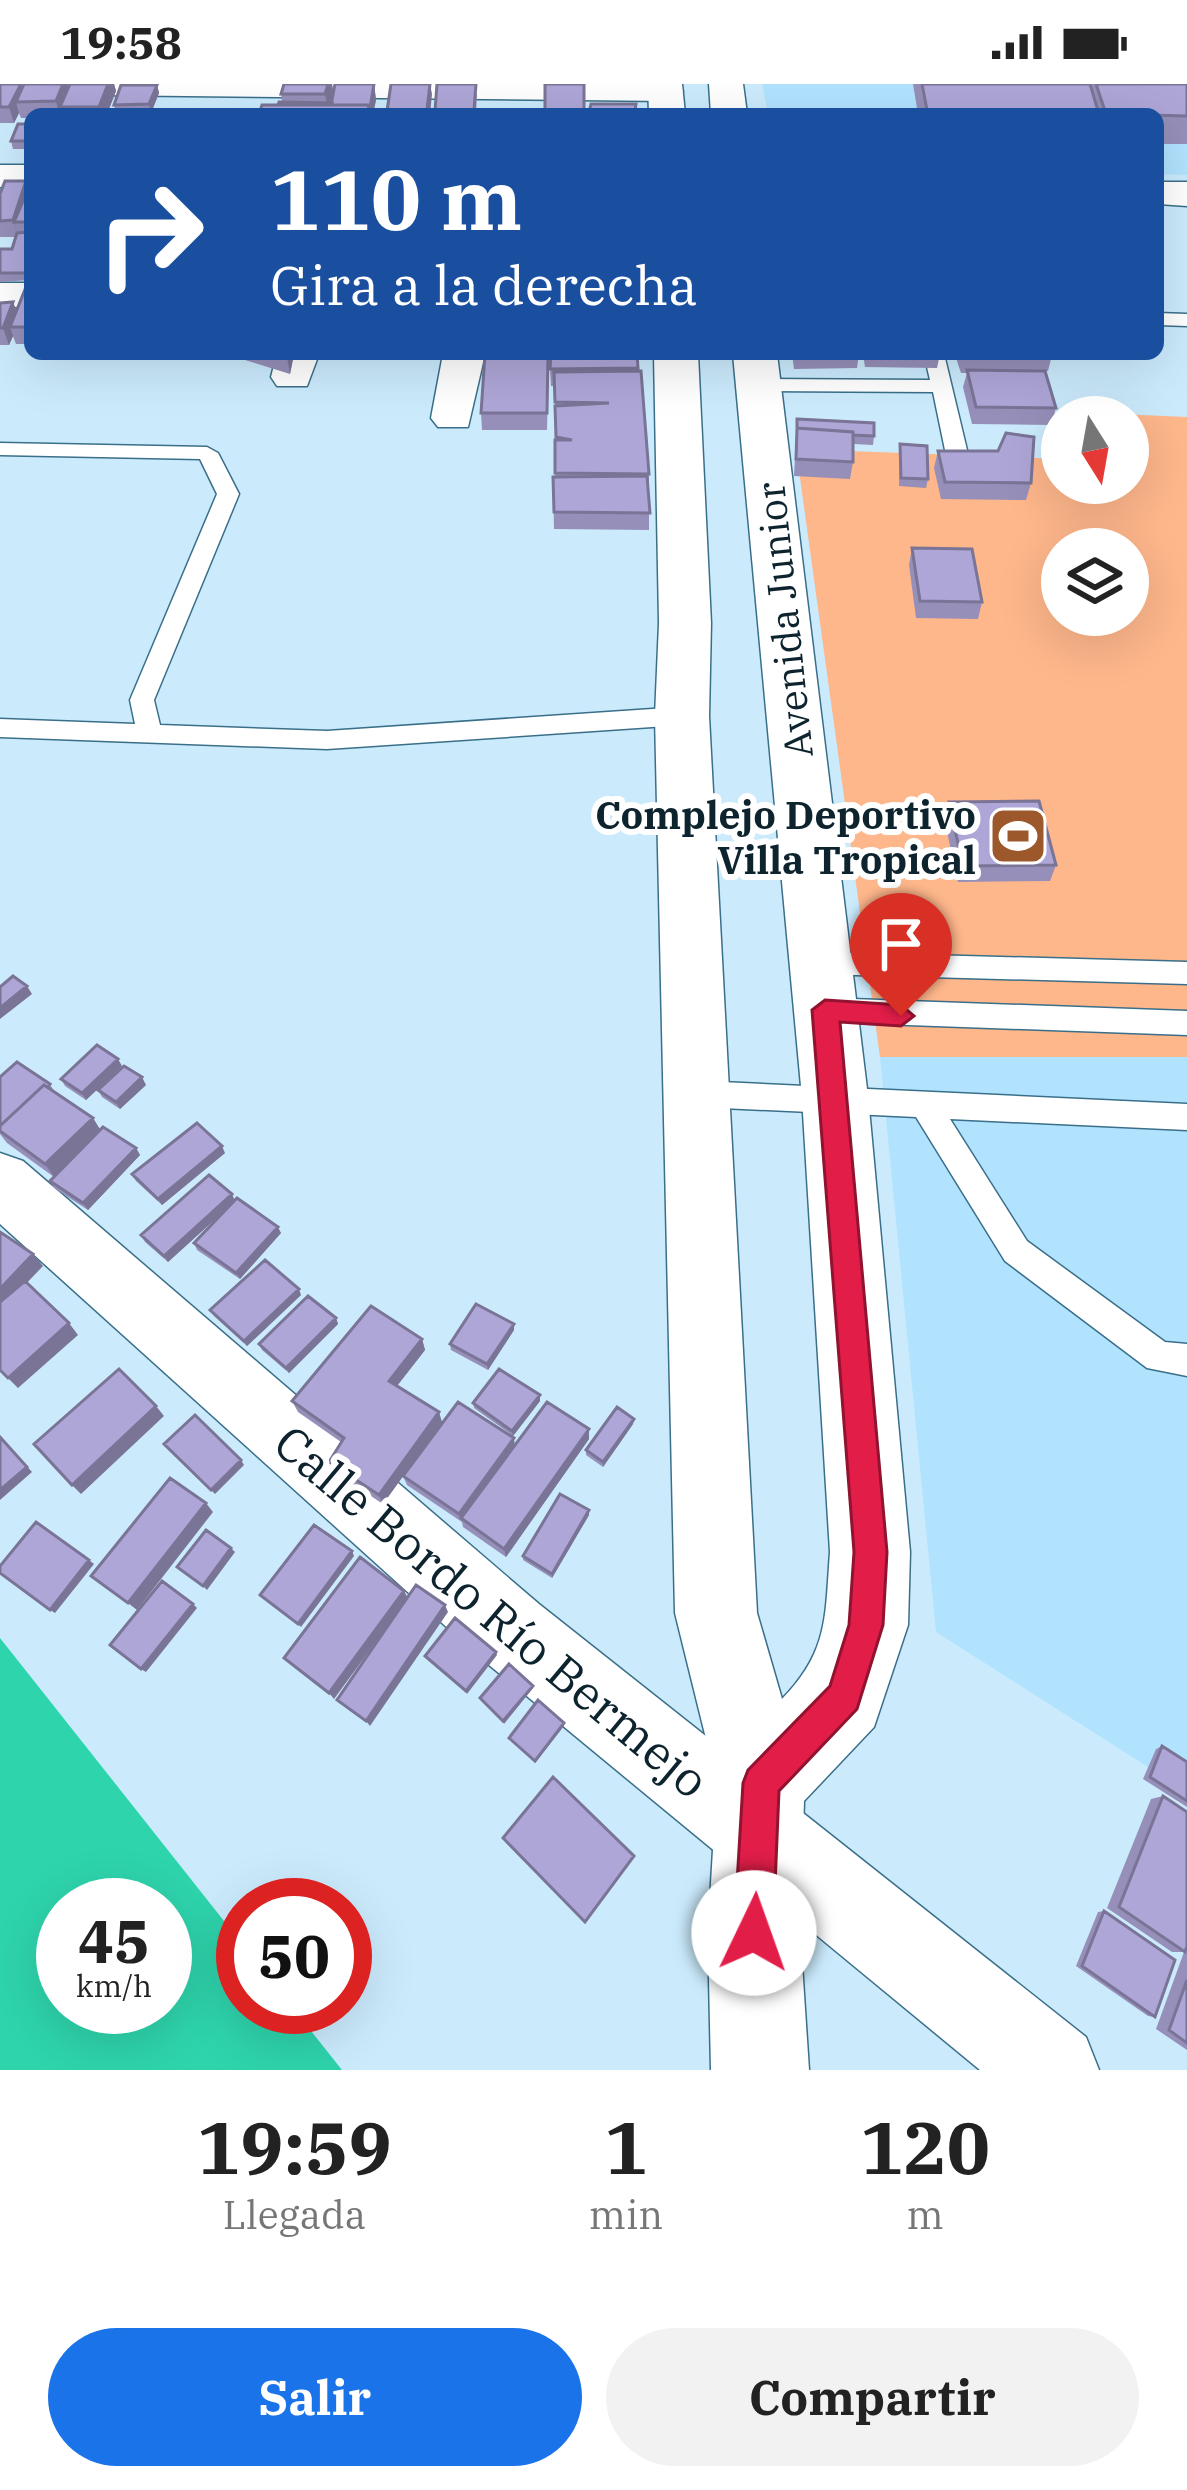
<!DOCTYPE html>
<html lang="es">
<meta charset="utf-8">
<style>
body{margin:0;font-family:"IBM Plex Serif",serif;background:#f2f2f2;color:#222;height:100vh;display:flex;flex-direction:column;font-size:45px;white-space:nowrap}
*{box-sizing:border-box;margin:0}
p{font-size:39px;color:#767676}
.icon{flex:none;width:66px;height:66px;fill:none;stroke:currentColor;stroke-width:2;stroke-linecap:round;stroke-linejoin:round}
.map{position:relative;height:1986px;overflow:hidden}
.panel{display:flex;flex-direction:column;background:#fff;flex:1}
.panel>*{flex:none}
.top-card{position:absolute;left:24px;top:24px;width:1140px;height:252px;border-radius:18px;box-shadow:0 12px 48px #0002;background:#1a4fa0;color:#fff;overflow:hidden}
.needle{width:78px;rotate:169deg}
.fabs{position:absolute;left:1041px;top:312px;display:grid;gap:24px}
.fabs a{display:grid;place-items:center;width:108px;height:108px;border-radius:50%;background:#fff;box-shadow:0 12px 48px #0002;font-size:60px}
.speed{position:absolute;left:36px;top:1794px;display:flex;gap:24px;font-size:60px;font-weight:700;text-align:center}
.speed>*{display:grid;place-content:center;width:156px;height:156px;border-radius:50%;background:#fff;box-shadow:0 12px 48px #0002;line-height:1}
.speed small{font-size:30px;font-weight:400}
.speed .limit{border:18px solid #d22;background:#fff;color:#111}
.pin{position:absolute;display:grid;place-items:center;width:102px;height:102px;color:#fff;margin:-123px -51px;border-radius:50% 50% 50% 0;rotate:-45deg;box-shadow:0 0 12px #0007}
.pin .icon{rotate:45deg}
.me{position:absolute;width:132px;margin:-66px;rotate:3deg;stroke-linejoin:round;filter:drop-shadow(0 0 9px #0008)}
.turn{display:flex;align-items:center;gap:42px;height:252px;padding:0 48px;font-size:54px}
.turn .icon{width:156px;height:156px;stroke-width:2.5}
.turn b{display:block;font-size:84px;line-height:102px}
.eta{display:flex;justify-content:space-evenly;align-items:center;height:204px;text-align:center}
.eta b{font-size:72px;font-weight:700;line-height:84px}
.primary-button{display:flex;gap:24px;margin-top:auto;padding:24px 48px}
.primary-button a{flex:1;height:138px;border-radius:72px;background:#1a73e8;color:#fff;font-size:48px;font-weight:700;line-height:138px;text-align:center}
.primary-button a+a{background:#f2f2f2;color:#222}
.status{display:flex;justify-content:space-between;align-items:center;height:84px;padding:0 60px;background:#fff;direction:ltr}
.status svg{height:33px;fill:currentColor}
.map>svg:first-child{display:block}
.built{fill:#b1e3ff}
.green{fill:#feb68b;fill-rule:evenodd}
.water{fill:#2ed4ac;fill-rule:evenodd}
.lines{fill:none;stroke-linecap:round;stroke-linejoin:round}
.service-casing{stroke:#3a6f89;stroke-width:3}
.minor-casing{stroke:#3a6f89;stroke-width:3}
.secondary-casing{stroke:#3a6f89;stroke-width:3}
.service{fill:#fff;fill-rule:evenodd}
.minor{fill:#fff;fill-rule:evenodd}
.secondary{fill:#fff;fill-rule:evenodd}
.wall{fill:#968fb9}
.shaded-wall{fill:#7a7496}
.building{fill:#aea6d7;stroke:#7a7496;stroke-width:3}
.route{fill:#e11d48;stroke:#92132f;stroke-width:3}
.labels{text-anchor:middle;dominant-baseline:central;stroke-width:12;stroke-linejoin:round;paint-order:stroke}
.street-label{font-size:39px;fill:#0d232e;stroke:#fff}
.poi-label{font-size:39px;font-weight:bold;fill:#0d232e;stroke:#fff;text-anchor:end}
.near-street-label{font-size:48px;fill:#0d232e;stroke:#fff}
</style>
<div class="status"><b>19:58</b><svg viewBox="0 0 49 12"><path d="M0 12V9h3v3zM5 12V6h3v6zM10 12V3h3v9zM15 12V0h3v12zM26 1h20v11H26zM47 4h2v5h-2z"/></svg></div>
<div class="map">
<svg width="1187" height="1986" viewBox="0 0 1187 1986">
<rect width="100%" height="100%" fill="#cbebfd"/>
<path class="built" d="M762,0H1187V91L1158,90V30H768Z
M880,973H1187V1708L936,1548Z"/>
<path class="green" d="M1073,328L1187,333V973H880L796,365L1062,375V399H1128V333H1074ZM1062,465H1128V531H1062Z"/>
<path class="water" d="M0,1554L243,1861V1923H292L342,1986H0ZM63,1821H165V1923H63Z"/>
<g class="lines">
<defs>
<path id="service" d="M1158,229L1187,230V242L1158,241Z
M924,270H944L967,366L963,370L945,366L933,308L759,307L749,301L759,295L930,296Z
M0,359L207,363L218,369L239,410L154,616L160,641L327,647L682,623L694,632L682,641L327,665L0,653V635L135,640L130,616L217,410L200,375L0,371Z
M820,868L1187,878V900L820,890L806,879Z
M825,914L1187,927V951L825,938L815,934L810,926L815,918Z
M700,997L1187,1020V1046L950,1035L1027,1157L1165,1258L1187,1260V1292L1147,1284L1005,1177L916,1033L700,1023L689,1019L685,1010L689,1001Z"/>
<path id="minor" d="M0,0H678L683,7L666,17L0,10Z
M0,81H30V103H0Z
M0,199H30V223H0Z
M277,270H319L307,302H277L271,293Z
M443,270H485L468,343H438L431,334Z
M0,1069L23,1077L539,1520L1086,1953L1099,1986H980L483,1576L0,1140Z"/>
<path id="secondary" d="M648,0H682L685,30H649Z
M709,0H743L747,30H711Z
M1158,98H1187V122L1158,120Z
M654,270H698L711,539L709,632L757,1529L782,1615C829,1567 825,1532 830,1468L802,1013L733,270H777L868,1013L910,1468L908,1541L874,1643L804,1717L800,1849L809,1986H711L708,1849L717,1699L675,1529L655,632L659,539Z"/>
</defs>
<use href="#service" class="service-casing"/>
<use href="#minor" class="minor-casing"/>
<use href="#secondary" class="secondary-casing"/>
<use href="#service" class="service"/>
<use href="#minor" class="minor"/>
<use href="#secondary" class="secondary"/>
</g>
<path class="wall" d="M0,0H68L69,2L70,0H114L116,7L107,30H30V34H21L19,29L14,39H0Z
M284,0H332L333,7L330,19H332L335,0H374L376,16L373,30H259L262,21H278L279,18H282L281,10Z
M391,0H431L430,30H388Z
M437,0L477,10L476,30H435Z
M913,0H1187V60H1158V30H918Z
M157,1L159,9L151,29H116L114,21Z
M30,40V65H13L11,57Z
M30,101V196L0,198V165H12L16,153H0V110L29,104Z
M30,198V260H16L13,252L9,261H0V219L13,218L16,226Z
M226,270H294L290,290Z
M326,270H454V273H326Z
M485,270H549L547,346H482L481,329Z
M637,270L649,390V446L554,445L553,393H555L556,339L554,302H551L550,285Z
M792,270H859L857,284L794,285Z
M863,270H940L937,284L865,283Z
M957,270H1062L1060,274L1051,275L1048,287H1045L1056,324L1051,341L972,340L963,303L967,289H961L956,274Z
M797,335L874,352L873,361L853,360V378L850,395L794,392Z
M900,360L928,395L926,404L899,402Z
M938,367L1031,399L1026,416L941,415L934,384Z
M912,464L982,518L978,535L916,534L909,481Z
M949,718L1056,781L1050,797L958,798L944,734Z
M122,982L86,1016L65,1002L61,995Z
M0,993L50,1000L54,1007L93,1034L100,1046L136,1064L140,1071L88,1126L54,1104L50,1097L54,1093L7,1059L0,1050Z
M146,1001L120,1025L102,1013L98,1006Z
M225,1069L162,1121L136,1097L132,1090Z
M235,1116L281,1149L240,1195L197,1166L194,1159L228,1124L168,1178L145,1158L141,1151Z
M301,1211L247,1262L214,1232L210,1226Z
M336,1234L338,1240L289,1289L262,1266L259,1260Z
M514,1246L488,1286L451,1266L450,1260Z
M422,1255L425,1266L397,1302L442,1338L383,1420L334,1388L329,1378L341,1358L298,1328L292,1317Z
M540,1317L513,1352L474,1324L473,1319Z
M633,1340L603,1383L586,1371V1366Z
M589,1345V1355L506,1473L463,1443L462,1438L407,1401L403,1392L515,1361Z
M589,1426V1431L552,1494L523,1476V1472Z
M1162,1662L1187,1678V1723L1143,1695L1156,1665Z
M1163,1712L1187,1728V1966L1156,1945L1184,1868H1172L1107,1824L1151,1715Z
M1104,1827L1155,1933L1148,1932L1076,1882L1098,1828Z"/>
<path class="shaded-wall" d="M21,0H28L16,18L19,29L14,39L9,23Z
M63,0H68L71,8L60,23L62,30H59L56,17Z
M108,0H114L116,7L107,30H101L99,23Z
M328,0H332L333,7L328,26L325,10Z
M374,0L376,16L373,30H367Z
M430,0L432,10L430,30H427Z
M157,1L159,9L151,29L149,20Z
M26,97L30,108L14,138L18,153L13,136Z
M13,218L19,235L10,243L13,252L9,261L3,244Z
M287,270H294L290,290L287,273Z
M27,902L32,910L0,935V924Z
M118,975L122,982L86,1016L82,1009Z
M142,993L146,1001L120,1025L116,1018Z
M93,1034L101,1047L54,1093L45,1080Z
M222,1062L225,1069L162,1121L158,1115Z
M136,1064L140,1071L88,1126L83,1119Z
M232,1110L235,1117L168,1178L164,1172Z
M278,1143L281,1149L240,1195L236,1189Z
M33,1170L43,1182L0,1227V1205Z
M299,1205L301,1211L247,1262L244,1257Z
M336,1234L338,1240L289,1289L286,1284Z
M69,1239L78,1251L18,1304L8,1294Z
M514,1240V1246L488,1286L487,1280Z
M422,1255L425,1266L393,1307L389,1297Z
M540,1311V1317L513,1352L512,1347Z
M156,1322L164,1332L81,1410L72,1401Z
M439,1328L442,1338L383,1420L379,1411Z
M634,1335L633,1340L603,1383V1378Z
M589,1345V1355L506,1473L504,1465Z
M0,1352L32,1388L0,1416Z
M514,1354L515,1363L461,1434L462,1439L459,1430Z
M241,1376L244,1381L215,1410L211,1406Z
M206,1419L213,1428L137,1526L128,1519Z
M589,1426V1431L552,1494V1490Z
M231,1464L235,1468L207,1506L203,1502Z
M352,1467L354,1472L301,1543L298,1540Z
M89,1476L94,1480L55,1529L50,1526Z
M404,1507L408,1514L334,1615L329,1609Z
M193,1520L197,1524L146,1588L141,1585Z
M445,1521L448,1528L370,1642L366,1637Z
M496,1568L497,1571L467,1610L466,1607Z
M533,1602V1604L504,1640L503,1637Z
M564,1639V1642L535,1679V1677Z"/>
<path class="building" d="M0,0H21L9,23H0Z
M24,0H63L56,17L16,18Z
M70,0H108L99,23H60Z
M284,0H328L325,10H281Z
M335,0H374L370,24L369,21H331Z
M391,0H430L427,26L387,27Z
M437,0H476L474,26L435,27Z
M545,0H584V29L636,27L635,30H579V27H545Z
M922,0H1090L1099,30L927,26Z
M1096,0H1187V32L1106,30Z
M121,1H157L149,20L114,21Z
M279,18L332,19L331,21H278Z
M591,20H636L635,27L589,28Z
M262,21H369L367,30H259Z
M18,40H30V57H11Z
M5,97H26L13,136L0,137V110Z
M30,101V138H14Z
M30,148V181L27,189H0V165H12L17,149Z
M28,198H30V243H10Z
M13,218L3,244H0V219Z
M485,270H548L547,329H481Z
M551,270H637L638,284L550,285Z
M964,270H1053L965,272Z
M967,286L1045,287L1056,324L976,323Z
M641,287L649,390L555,389V356H572L556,353L555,322L609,319L555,318L554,288Z
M797,335L874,339V352L853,351V348L797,344Z
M797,344L853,348V378L796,375Z
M1006,349L1034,353L1031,399L945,398L938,367H998Z
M900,360L927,362L928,395L901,394Z
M647,392L650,429L554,428L553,393Z
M912,464L972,465L982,518L920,517Z
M1039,717L1056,781L963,782L949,718Z
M13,892L27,902L0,924V903Z
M97,961L118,975L82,1009L61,995Z
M17,978L50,1000L47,1003L44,1001L0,1042V993Z
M124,982L142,993L116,1018L98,1006Z
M44,1001L93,1034L45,1080L0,1047V1042Z
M197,1039L222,1062L158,1115L132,1090Z
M103,1043L136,1064L83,1119L50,1097Z
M209,1091L232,1110L164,1172L141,1151Z
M237,1114L278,1143L236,1189L194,1159Z
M0,1148L33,1170L0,1205Z
M265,1176L299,1205L244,1257L210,1226Z
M25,1197L69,1239L8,1294L0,1286V1218Z
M308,1212L336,1234L286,1284L259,1260Z
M476,1220L514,1240L487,1280L450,1260Z
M371,1222L422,1255L389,1297L439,1328L379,1411L329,1378L344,1354L292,1317Z
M119,1285L156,1322L72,1401L34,1360Z
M499,1285L540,1311L512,1347L473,1319Z
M458,1318L514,1354L459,1430L403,1392Z
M547,1318L589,1345L504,1465L461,1434Z
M617,1323L634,1335L603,1378L586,1366Z
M195,1331L241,1376L211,1406L164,1360Z
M0,1353L27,1383L0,1406Z
M170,1394L206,1419L128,1519L91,1492Z
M560,1410L589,1426L552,1490L523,1472Z
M36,1438L89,1476L50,1526L0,1489V1482Z
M314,1441L352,1467L298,1540L260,1511Z
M206,1446L231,1464L203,1502L177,1483Z
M360,1473L404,1507L329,1609L284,1574Z
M162,1497L193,1520L141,1585L110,1561Z
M416,1501L445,1521L366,1637L337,1616Z
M455,1534L496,1568L466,1607L425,1572Z
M509,1580L533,1602L503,1637L480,1614Z
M538,1616L564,1639L535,1677L509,1654Z
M1162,1662L1187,1678V1717L1150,1693Z
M553,1693L634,1772L585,1838L503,1754Z
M1163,1712L1187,1728V1862L1185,1868L1119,1823Z
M1104,1827L1175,1876L1155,1933L1082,1882Z
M1187,1896V1959L1169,1946Z"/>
<path class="route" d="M825,916L901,921L914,932L901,942L840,938L887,1468L883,1541L857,1625L779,1707L773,1849L767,1862L754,1868L740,1862L734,1849L743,1699L748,1686L830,1602L849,1541L854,1468L812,926Z"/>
<defs>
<symbol id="stadium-square" viewBox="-11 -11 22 22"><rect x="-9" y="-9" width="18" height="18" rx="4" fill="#9c582a" stroke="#fff"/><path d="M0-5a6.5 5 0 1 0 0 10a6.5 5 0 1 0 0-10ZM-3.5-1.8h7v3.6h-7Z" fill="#fff"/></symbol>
</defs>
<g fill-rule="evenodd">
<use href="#stadium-square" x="985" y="719" width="66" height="66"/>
</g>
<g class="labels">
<g class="street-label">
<text transform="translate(784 536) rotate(-96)">Avenida Junior</text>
</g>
<g class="poi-label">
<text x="976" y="730">Complejo Deportivo<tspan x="976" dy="45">Villa Tropical</tspan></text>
</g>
<g class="near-street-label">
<text transform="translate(492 1527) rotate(40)">Calle Bordo Río Bermejo</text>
</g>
</g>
</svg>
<div class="fabs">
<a><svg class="needle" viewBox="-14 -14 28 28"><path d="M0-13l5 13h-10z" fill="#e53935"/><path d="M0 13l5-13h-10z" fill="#767676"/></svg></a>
<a><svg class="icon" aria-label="layers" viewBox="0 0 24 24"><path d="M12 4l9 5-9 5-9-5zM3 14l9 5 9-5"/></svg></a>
</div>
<div class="speed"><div>45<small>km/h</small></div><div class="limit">50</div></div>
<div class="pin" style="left:901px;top:932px;background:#d93025"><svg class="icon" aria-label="arrive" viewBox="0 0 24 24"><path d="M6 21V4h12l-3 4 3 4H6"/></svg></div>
<svg class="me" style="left:754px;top:1849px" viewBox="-20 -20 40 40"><circle r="19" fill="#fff"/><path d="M0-13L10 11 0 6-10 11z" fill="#e11d48"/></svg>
<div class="top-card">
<div class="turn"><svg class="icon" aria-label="right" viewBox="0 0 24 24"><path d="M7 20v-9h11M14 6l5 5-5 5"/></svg><div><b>110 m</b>Gira a la derecha</div></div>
</div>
</div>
<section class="panel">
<div class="eta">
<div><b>19:59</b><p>Llegada</p></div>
<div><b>1</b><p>min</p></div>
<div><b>120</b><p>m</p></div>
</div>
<div class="primary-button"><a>Salir</a><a>Compartir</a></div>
</section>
